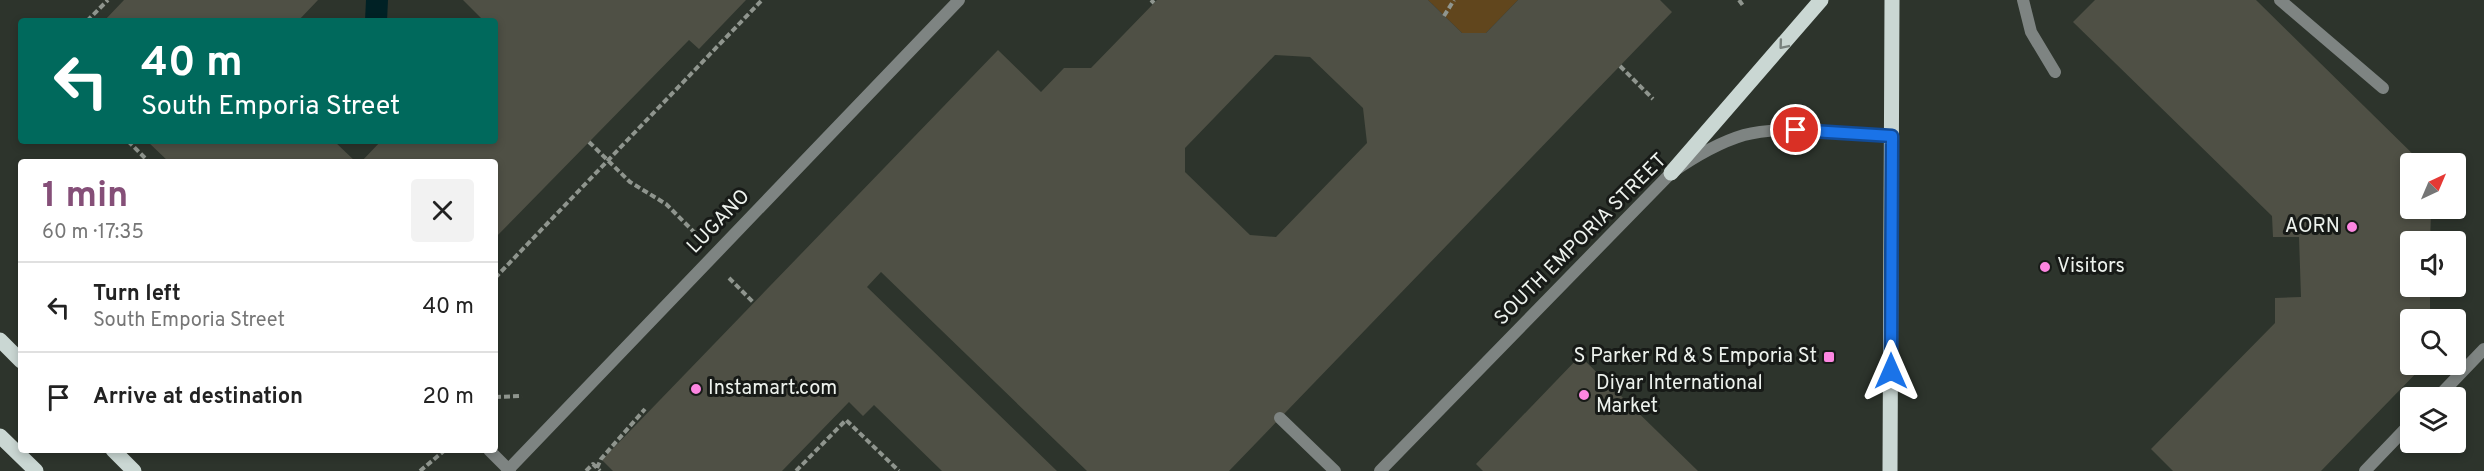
<!DOCTYPE html>
<meta charset="utf-8">
<style>
body{margin:0;font-family:Overpass,sans-serif;background:#f2f2f2;color:#222;height:100vh;display:flex;flex-direction:column;font-size:22px;white-space:nowrap}
*{box-sizing:border-box;margin:0}
p{font-size:20px;color:#767676}
.icon{flex:none;width:33px;height:33px;fill:none;stroke:currentColor;stroke-width:2;stroke-linecap:round;stroke-linejoin:round}
.map{position:relative;flex:1;overflow:hidden}
.panel{position:absolute;left:18px;top:159px;width:480px;height:294px;display:flex;flex-direction:column;background:#fff;border-radius:6px;box-shadow:0 3px 9px #0003}
.panel>*{flex:none}
.banner{position:absolute;left:18px;top:18px;width:480px;height:126px;border-radius:6px;box-shadow:0 3px 9px #0003;background:#00695c;color:#fff;overflow:hidden}
.needle{width:39px;rotate:44deg}
.controls{position:absolute;left:2400px;top:153px;display:grid;gap:12px}
.controls a{display:grid;place-items:center;width:66px;height:66px;border-radius:6px;background:#fff;box-shadow:0 3px 9px #0003;font-size:30px}
.pin{position:absolute;display:grid;place-items:center;width:51px;height:51px;color:#fff;margin:-26px;border:3px solid #fff;border-radius:50%;box-shadow:0 2px 6px #0007}
.me{position:absolute;width:66px;margin:-33px;rotate:0deg;stroke-linejoin:round;filter:drop-shadow(0 0 4px #0008)}
.turn{display:flex;align-items:center;gap:21px;height:126px;padding:0 24px;font-size:27px}
.turn .icon{width:78px;height:78px;stroke-width:2.5}
.turn b{display:block;font-size:42px;line-height:51px}
.round{display:grid;place-items:center;flex:none;width:63px;height:63px;border-radius:6px;background:#f2f2f2}
.overview{display:flex;align-items:center;justify-content:space-between;height:102px;padding:0 24px}
h1{font-size:36px;font-weight:700;line-height:45px;color:#854f78}
ul{padding:0;list-style:none}
li{display:flex;align-items:center;gap:18px;height:90px;padding:0 24px;border-top:2px solid #e0e0e0}
li div{flex:1}
li b{display:block;font-size:22px}
li em{font-style:normal}
.map>svg:first-child{display:block}
.green{fill:#61461d}
.water{fill:#002125}
.building{fill:#4f5045;fill-rule:evenodd}
.lines{fill:none;stroke-linecap:round;stroke-linejoin:round}
.path{stroke:#8f958e;stroke-width:4;stroke-dasharray:6 3;stroke-linecap:butt}
.service{stroke:#7e8482;stroke-width:12}
.minor{stroke:#7e8482;stroke-width:12}
.primary{stroke:#cad7d3;stroke-width:15}
.oneway{stroke:#79827e}
.route-casing{stroke:#114b97;stroke-width:15}
.route{stroke:#1a73e8;stroke-width:10}
.poi-dot{fill:#fd86e1;stroke:#171a17;stroke-width:2}
.labels{text-anchor:middle;dominant-baseline:central;stroke-width:6;stroke-linejoin:round;paint-order:stroke}
.street-label{font-size:20px;fill:#edf2ed;stroke:#171a17}
.poi-label{font-size:20px;fill:#edf2ed;stroke:#171a17;text-anchor:start}
</style>
<div class="map">
<svg width="2484" height="471" viewBox="0 0 2484 471">
<rect width="100%" height="100%" fill="#2d342c"/>
<path class="green" d="M1428,0H1518L1486,33H1462Z"/>
<path class="water" d="M366,0H388L387,21H365Z"/>
<path class="building" d="M124,0H318L298,21H104Z
M463,0H746L699,49L689,40L495,238V162H361L381,141H495V21H484Z
M1157,0H1428L1462,33H1486L1518,0H1660L1672,12L1229,471H1087L881,272L867,287L1057,471H942L874,405L863,416L849,402L782,471H613L602,460L998,50L1041,92L1064,68H1091ZM1275,55L1310,57L1363,108L1367,143L1276,237L1250,235L1185,172V148Z
M2095,0H2256L2423,164H2410V208H2436L2431,214L2430,242H2410V286H2430V320H2410V364H2425L2321,471H2173L2151,449L2275,323V298L2301,297L2299,237H2273L2272,216L2073,22Z
M147,141H334L356,162H169Z
M1580,356L1698,471H1483L1476,464Z"/>
<g class="lines">
<path class="path" d="M1151,0L1154,3
M1739,0L1744,7
M1444,16L1454,0
M87,21L108,0
M1620,66L1653,99
M128,141L149,162
M589,142L630,182L666,204L698,236
M495,278L762,0
M729,278L754,303
M495,397L522,396
M597,468L601,459L645,409
M420,471L445,450
M586,471L593,464L600,471
M796,471L846,420L899,471"/>
<path class="service" d="M2023,0L2031,32L2055,72
M2280,0L2383,88
M2437,398L2484,349
M1280,418L1335,471
M489,450L510,471
M507,471L959,0
M2365,471L2410,424"/>
<path class="minor" d="M1380,471L1671,173C1694,157 1717,143 1744,135C1784,124 1850,134 1892,136"/>
<path class="primary" d="M1671,173L1821,0
M0,340L21,361
M0,436L36,471
M113,450L134,471
M1890,471L1892,0"/>
</g>
<defs><path id="oneway-chevron" d="M-2-3.5L2.5 0L-2 3.5" fill="none" stroke-width="1.6" stroke-linecap="round" stroke-linejoin="round" transform="scale(1.5)"/></defs>
<use class="oneway" href="#oneway-chevron" transform="translate(1783 45) rotate(130)"/>
<g class="lines">
<defs>
<path id="route" d="M1796,130L1892,136L1891,371"/>
</defs>
<use href="#route" class="route-casing"/>
<use href="#route" class="route"/>
</g>
<g class="poi-dot">
<circle cx="2352" cy="227" r="6"/>
<circle cx="2045" cy="267" r="6"/>
<rect x="1823" y="351" width="12" height="12" rx="3"/>
<circle cx="696" cy="389" r="6"/>
<circle cx="1584" cy="395" r="6"/>
</g>
<g class="labels">
<g class="street-label">
<text transform="translate(719 222) rotate(-46)">LUGANO</text>
<text transform="translate(1581 240) rotate(-45)">SOUTH EMPORIA STREET</text>
</g>
<g class="poi-label">
<text x="2340" y="227" text-anchor="end">AORN</text>
<text x="2057" y="267">Visitors</text>
<text x="1817" y="357" text-anchor="end">S Parker Rd &amp; S Emporia St</text>
<text x="1596" y="384">Diyar International<tspan x="1596" dy="23">Market</tspan></text>
<text x="708" y="389">Instamart.com</text>
</g>
</g>
</svg>
<div class="controls">
<a><svg class="needle" viewBox="-14 -14 28 28"><path d="M0-13l5 13h-10z" fill="#e53935"/><path d="M0 13l5-13h-10z" fill="#767676"/></svg></a>
<a><svg class="icon" aria-label="sound" viewBox="0 0 24 24"><path d="M4 9h4l5-4v14l-5-4H4zM17 9q2 3 0 6"/></svg></a>
<a><svg class="icon" aria-label="search" viewBox="0 0 24 24"><circle cx="10" cy="10" r="6"/><path d="M15 15l6 6"/></svg></a>
<a><svg class="icon" aria-label="layers" viewBox="0 0 24 24"><path d="M12 4l9 5-9 5-9-5zM3 14l9 5 9-5"/></svg></a>
</div>
<div class="pin" style="left:1796px;top:130px;background:#d93025"><svg class="icon" aria-label="arrive" viewBox="0 0 24 24"><path d="M6 21V4h12l-3 4 3 4H6"/></svg></div>
<svg class="me" style="left:1891px;top:371px" viewBox="-20 -20 40 40"><path d="M0-17L14 15 0 8-14 15z" fill="#1a73e8" stroke="#fff" stroke-width="4"/></svg>
<div class="banner">
<div class="turn"><svg class="icon" aria-label="left" viewBox="0 0 24 24"><path d="M17 20v-9H6M10 6l-5 5 5 5"/></svg><div><b>40 m</b>South Emporia Street</div></div>
</div>
<section class="panel">
<div class="overview"><div><h1>1 min</h1><p>60 m · 17:35</p></div><a class="round"><svg class="icon" aria-label="close" viewBox="0 0 24 24"><path d="M6 6l12 12M18 6L6 18"/></svg></a></div>
<ul>
<li><svg class="icon" aria-label="left" viewBox="0 0 24 24"><path d="M17 20v-9H6M10 6l-5 5 5 5"/></svg><div><b>Turn left</b><p>South Emporia Street</p></div><em>40 m</em></li>
<li><svg class="icon" aria-label="arrive" viewBox="0 0 24 24"><path d="M6 21V4h12l-3 4 3 4H6"/></svg><div><b>Arrive at destination</b></div><em>20 m</em></li>
</ul>
</section>
</div>
